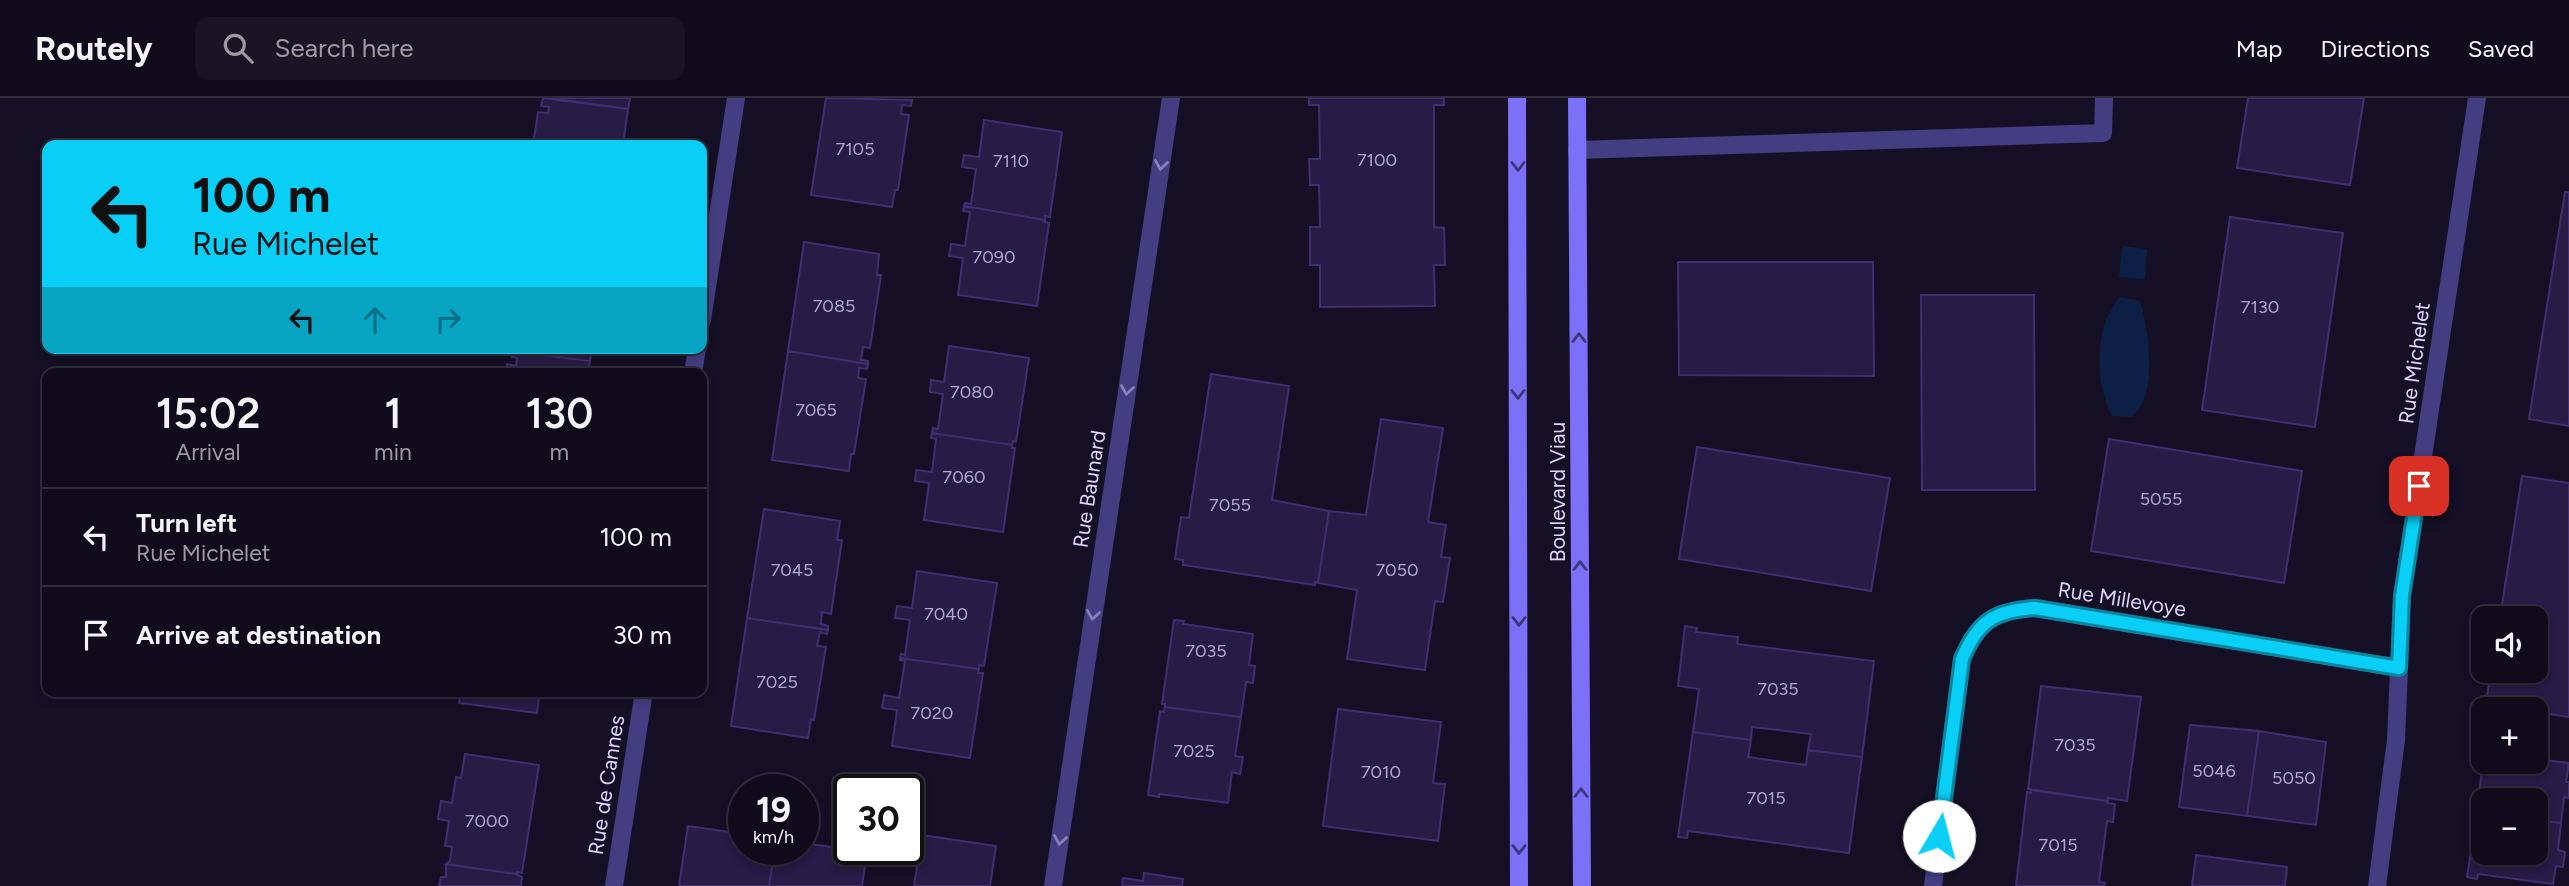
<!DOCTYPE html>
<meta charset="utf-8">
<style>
body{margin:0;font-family:Figtree,sans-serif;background:#191525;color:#f1f3f6;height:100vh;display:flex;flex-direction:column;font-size:26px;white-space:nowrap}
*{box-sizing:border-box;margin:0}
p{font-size:23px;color:#9c9ba3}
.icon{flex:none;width:38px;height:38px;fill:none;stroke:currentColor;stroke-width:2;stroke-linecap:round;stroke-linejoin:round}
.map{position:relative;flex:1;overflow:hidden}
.side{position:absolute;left:42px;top:270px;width:665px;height:329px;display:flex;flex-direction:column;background:#100c1c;border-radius:14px;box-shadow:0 4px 10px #0003,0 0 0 2px #302c3b}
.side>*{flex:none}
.guide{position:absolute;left:42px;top:42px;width:665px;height:214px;border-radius:14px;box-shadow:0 4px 10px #0003,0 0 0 2px #302c3b;background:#09cef5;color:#111;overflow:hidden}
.controls{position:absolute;left:2471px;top:508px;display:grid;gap:14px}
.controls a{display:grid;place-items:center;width:77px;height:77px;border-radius:14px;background:#100c1c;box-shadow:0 4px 10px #0003,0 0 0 2px #302c3b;font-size:35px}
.speed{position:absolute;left:728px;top:676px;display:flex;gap:14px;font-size:35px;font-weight:700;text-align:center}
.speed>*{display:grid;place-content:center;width:91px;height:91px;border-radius:50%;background:#100c1c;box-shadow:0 4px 10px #0003,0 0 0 2px #302c3b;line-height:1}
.speed small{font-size:18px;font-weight:400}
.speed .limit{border:4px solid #111;border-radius:10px;background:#fff;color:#111}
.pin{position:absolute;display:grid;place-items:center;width:60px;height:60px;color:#fff;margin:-30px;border-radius:14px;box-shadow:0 4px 10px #0006}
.me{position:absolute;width:77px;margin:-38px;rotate:8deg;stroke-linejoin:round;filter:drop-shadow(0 0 5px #0008)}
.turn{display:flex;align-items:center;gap:24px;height:147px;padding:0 35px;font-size:32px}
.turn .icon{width:91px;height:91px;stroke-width:2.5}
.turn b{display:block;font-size:49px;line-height:60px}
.lanes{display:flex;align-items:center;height:66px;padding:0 35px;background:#0003;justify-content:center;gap:35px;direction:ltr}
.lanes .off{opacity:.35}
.eta{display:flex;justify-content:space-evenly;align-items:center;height:119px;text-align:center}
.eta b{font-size:42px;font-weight:600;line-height:49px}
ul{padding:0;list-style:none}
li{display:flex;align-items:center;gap:21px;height:98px;padding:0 35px;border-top:2px solid #302c3b}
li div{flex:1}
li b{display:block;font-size:26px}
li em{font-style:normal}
header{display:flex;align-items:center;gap:42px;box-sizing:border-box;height:98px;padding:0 35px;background:#100c1c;border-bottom:2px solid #302c3b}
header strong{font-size:33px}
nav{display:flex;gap:38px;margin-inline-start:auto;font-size:24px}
.search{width:490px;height:63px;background:#191525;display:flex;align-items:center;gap:18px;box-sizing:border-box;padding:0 24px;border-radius:14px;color:#9c9ba3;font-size:26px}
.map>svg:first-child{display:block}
.water{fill:#0e1f45}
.building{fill:#271c45;stroke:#402f70;stroke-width:2}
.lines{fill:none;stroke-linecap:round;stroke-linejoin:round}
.service{stroke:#443d82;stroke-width:18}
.minor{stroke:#443d82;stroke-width:18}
.secondary{stroke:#7c70f9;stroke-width:18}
.oneway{stroke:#8881b9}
.oneway2{stroke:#3e367a}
.route-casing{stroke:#06869f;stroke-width:18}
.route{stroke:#09cef5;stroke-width:12}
.labels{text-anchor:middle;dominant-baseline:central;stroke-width:5;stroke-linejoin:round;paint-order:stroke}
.number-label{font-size:18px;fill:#afa7cf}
.street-label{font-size:21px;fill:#dcd5fd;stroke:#151025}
</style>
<header>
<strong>Routely</strong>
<div class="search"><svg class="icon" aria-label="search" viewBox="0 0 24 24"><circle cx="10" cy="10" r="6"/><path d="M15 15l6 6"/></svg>Search here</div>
<nav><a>Map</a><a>Directions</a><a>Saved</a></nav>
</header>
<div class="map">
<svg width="2569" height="788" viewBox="0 0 2569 788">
<rect width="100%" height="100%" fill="#151025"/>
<path class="water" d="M2122,148L2147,151L2145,181L2119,179Z
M2119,199L2140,203C2148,229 2154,275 2144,301C2142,307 2136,314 2132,319L2112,318C2098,291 2096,254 2105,224C2108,216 2115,207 2119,199Z"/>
<path class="building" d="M543,0L628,11L623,47H533L538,14L548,15L549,9L541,8Z
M549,0H630L628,11Z
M826,0L912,2L911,8L902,7L901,16L909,17L898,92H895L892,109L811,97Z
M1309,0H1444V7H1434V129L1444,130L1445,167H1434L1435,208L1320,209V167H1310V129H1320L1319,87H1310L1309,61H1320L1319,7H1309Z
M2248,0H2364L2350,87L2237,70Z
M984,22L1062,34L1050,119L1045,118V122L964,108L965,105L971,106L976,71L962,69L964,57L979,59Z
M2565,94H2569V328L2529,321Z
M964,108L1045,122L1044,124L1049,125L1037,208L958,197L963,160L949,158L951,146L965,148L970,114L963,113Z
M2230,119L2343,135L2315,329L2202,312Z
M804,144L879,156L877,177H881L870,250L863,249L861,262L868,263V266L788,253Z
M1678,164H1873L1874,278L1679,277Z
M1921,197H2034L2035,392H1922Z
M949,248L1029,260L1016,344L1013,343L1012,347L932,335L933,330L938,331L943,296L930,294L931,282L944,284Z
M517,250H592L590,263L517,254Z
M513,253L590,263L588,275H506L507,266L516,268L517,260L512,259Z
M788,253L868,266L867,271L859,270L858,280L866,281L854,356H851L849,373L772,362Z
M1211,276L1289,288L1272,402L1329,413L1318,485L1315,484V487L1183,467V462L1175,461L1181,419L1189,420Z
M1381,321L1443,330L1428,424L1446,427L1441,459L1450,460L1443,504L1435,503L1425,572L1347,561L1357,492L1318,485L1329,413L1366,417Z
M932,335L1012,347V350H1015L1003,434L924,422L929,385L915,383L916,372L932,374L936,341L931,340Z
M2109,341L2302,373L2284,485L2091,453Z
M1697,349L1890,380L1871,493L1679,461Z
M2522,378L2569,385V619L2536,614V611H2514L2486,606L2491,572H2536V520H2500Z
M764,411L840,423L837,442H842L831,516L822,514L821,526L828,528V532L747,520Z
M917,473L997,485L984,568L979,567V571L900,560L901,556L905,557L910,522L895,520L897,508L912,510Z
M747,520L828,532L827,536L820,534L817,548L826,549L814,622L811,621L808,640L731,628Z
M1174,522L1184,523L1183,526L1253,536L1249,567L1255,568L1253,585L1246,584L1241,619L1165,609V606H1162Z
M1685,528L1697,530L1696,534L1738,539L1737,546L1874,563L1862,659L1808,652L1811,636L1752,629L1751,642L1693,634L1699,591L1678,588Z
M900,560L979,571L978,575H983L970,660L892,648L897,612L882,610L884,597L899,600L905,563L900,562Z
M2041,588L2141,599L2127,703L2108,700V703L2028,691Z
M461,593H540L537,615L459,605Z
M1165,609L1241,619L1235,658L1243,659L1240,676L1232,674L1228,705L1159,696V699L1148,697L1160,613L1164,614Z
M1338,611L1441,624L1433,685L1445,686L1438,743L1323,728Z
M2190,627L2259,633L2247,718L2179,709Z
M2259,633L2326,644L2316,727L2247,718Z
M1693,634L1751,642L1748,659L1806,667L1808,652L1862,659L1849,755L1688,733L1687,740L1678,739Z
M465,656L539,667L522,775L517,774L516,776L446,766L450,763L452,749L445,748L449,723L438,721L441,703L452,705L456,679L461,680Z
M2536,661L2569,665L2566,684H2569V700L2564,699L2561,725L2536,722V702H2483V715L2477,714L2483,663H2536Z
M2031,692L2108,703L2107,705L2115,706L2113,724L2107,723L2099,784L2105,785L2104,788H2016L2027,694L2031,695Z
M2477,714L2483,715V754H2536V722L2561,725L2558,752L2565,754L2563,769L2556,768L2553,786L2478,776L2477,781L2467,779Z
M688,728L744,736V751H775L769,788H679Z
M922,737L996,748L990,788H914Z
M803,745L867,754L862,788H769L775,751H803Z
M2196,757L2287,769L2285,788H2192Z
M446,766L516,776L522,779L521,788H439L441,779H446Z
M1144,775L1183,781L1182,788H1122L1123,780L1143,783Z"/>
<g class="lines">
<path class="service" d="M1577,52L2103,35L2104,0"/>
<path class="minor" d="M702,222L736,0
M693,275L697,250
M614,788L644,593
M1053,788L1171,0
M1933,788L1962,561C1978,523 1994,513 2035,510L2399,570
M2377,788L2396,642L2402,498L2477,0"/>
<path class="secondary" d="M1517,0L1519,788
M1577,0L1582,788"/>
</g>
<defs><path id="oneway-chevron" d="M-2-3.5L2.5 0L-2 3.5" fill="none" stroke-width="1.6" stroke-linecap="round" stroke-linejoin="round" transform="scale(1.75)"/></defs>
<g class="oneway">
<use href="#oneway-chevron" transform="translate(1161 67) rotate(99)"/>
<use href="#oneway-chevron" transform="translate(1127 292) rotate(99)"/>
<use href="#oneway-chevron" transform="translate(1093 517) rotate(99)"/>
<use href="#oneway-chevron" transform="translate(1060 742) rotate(99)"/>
</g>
<g class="oneway2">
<use href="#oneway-chevron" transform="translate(1518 68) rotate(90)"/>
<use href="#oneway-chevron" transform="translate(1579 240) rotate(-90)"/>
<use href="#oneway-chevron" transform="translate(1518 296) rotate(90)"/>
<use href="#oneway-chevron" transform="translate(1580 468) rotate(-90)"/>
<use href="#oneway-chevron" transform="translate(1519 523) rotate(90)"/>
<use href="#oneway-chevron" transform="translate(1581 695) rotate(-90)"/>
<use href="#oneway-chevron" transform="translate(1519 751) rotate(90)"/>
</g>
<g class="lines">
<defs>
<path id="route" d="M1939,738L1962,561C1978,523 1994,513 2035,510L2399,570L2402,498L2419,388"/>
</defs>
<use href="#route" class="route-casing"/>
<use href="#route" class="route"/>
</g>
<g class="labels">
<g class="number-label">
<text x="855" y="51">7105</text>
<text x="1377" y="62">7100</text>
<text x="1011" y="63">7110</text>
<text x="994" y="159">7090</text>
<text x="834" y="208">7085</text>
<text x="2260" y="209">7130</text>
<text x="972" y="294">7080</text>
<text x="816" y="312">7065</text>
<text x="964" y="379">7060</text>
<text x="2161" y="401">5055</text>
<text x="1230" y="407">7055</text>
<text x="792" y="472">7045</text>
<text x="1397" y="472">7050</text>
<text x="946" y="516">7040</text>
<text x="1206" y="553">7035</text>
<text x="777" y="584">7025</text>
<text x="1778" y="591">7035</text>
<text x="932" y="615">7020</text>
<text x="2075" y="647">7035</text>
<text x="1194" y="653">7025</text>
<text x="2214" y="673">5046</text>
<text x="1381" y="674">7010</text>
<text x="2294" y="680">5050</text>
<text x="1766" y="700">7015</text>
<text x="487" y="723">7000</text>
<text x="2058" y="747">7015</text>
</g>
<g class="street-label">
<text transform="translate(2414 265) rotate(-82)">Rue Michelet</text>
<text transform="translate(1089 391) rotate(-81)">Rue Baunard</text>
<text transform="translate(1557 394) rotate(-90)">Boulevard Viau</text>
<text transform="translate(2122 501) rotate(9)">Rue Millevoye</text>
<text transform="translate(606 687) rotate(-81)">Rue de Cannes</text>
</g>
</g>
</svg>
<div class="controls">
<a><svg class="icon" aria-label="sound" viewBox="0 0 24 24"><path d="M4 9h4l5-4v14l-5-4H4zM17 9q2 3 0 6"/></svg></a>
<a>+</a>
<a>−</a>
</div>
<div class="speed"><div>19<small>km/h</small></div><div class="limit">30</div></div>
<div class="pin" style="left:2419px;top:388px;background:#d93025"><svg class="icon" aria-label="arrive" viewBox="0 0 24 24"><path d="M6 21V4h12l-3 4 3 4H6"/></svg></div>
<svg class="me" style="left:1939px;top:738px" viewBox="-20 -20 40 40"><circle r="19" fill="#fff"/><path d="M0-13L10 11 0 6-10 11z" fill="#09cef5"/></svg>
<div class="guide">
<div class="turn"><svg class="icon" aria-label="left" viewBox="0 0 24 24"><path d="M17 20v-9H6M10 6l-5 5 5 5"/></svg><div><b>100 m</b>Rue Michelet</div></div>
<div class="lanes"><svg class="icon" aria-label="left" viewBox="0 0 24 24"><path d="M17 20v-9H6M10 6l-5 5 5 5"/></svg><svg class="icon off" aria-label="ahead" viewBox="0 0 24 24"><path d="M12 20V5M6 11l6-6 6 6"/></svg><svg class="icon off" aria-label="right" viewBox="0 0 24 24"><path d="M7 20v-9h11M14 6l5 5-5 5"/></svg></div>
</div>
<section class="side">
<div class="eta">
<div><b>15:02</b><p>Arrival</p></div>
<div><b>1</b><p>min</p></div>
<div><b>130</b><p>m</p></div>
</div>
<ul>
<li><svg class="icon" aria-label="left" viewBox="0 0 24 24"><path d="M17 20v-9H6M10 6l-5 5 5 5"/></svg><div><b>Turn left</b><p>Rue Michelet</p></div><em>100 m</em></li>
<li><svg class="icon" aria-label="arrive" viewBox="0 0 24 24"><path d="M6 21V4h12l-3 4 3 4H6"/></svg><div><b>Arrive at destination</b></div><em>30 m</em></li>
</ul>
</section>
</div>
